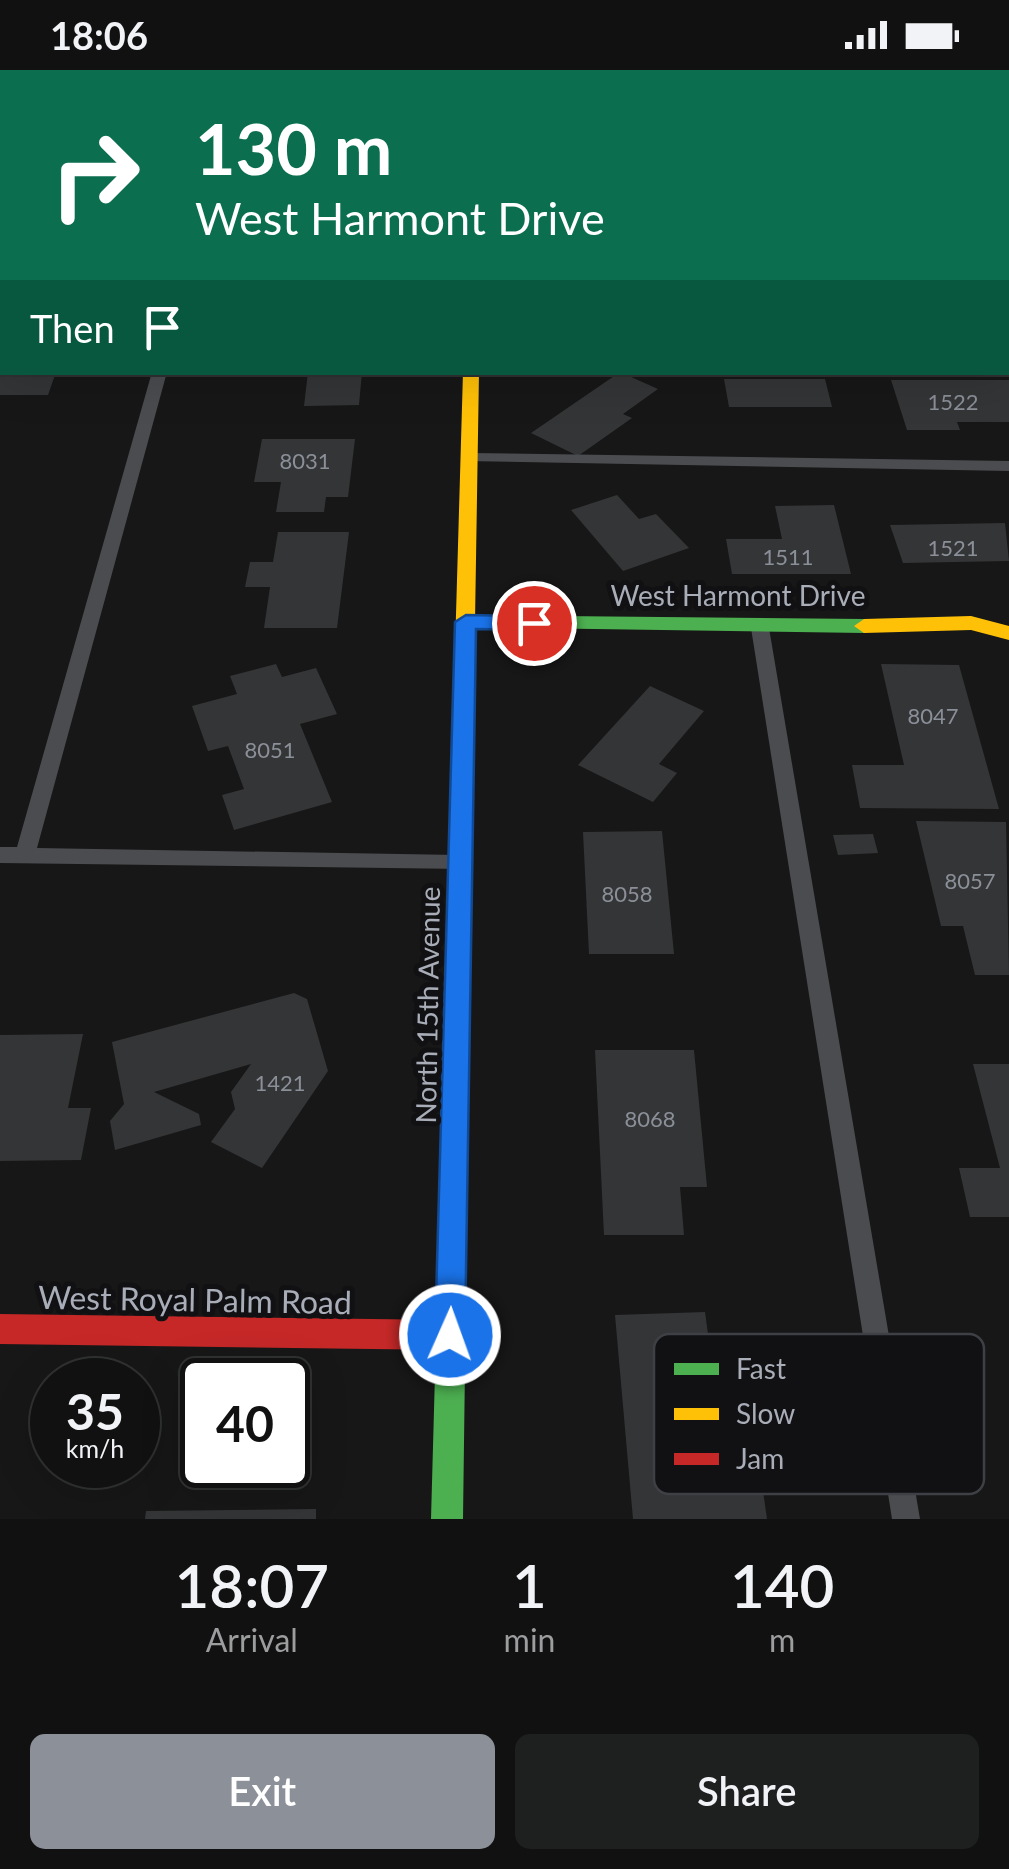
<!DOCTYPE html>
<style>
body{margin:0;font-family:Lato,sans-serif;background:#1e1f1f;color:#f1f3f6;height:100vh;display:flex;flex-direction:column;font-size:38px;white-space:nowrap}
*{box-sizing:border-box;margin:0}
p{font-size:32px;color:#9c9d9f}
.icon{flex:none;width:55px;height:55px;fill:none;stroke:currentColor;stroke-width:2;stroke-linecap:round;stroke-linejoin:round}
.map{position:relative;height:1449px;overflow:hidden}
.side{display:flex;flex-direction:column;background:#111;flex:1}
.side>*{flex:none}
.hud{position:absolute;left:0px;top:0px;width:1010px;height:305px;box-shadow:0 10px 40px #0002,0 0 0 2px #303131;background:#0b6e4f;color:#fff;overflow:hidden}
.speed{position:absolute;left:30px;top:1288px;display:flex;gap:20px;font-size:50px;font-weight:700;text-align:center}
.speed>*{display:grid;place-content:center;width:130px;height:130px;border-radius:50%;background:#111;box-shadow:0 10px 40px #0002,0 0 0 2px #303131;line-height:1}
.speed small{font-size:25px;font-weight:400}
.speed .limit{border:5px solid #111;border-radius:15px;background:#fff;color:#111}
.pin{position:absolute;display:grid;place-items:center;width:85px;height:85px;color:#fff;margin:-42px;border:5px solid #fff;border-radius:50%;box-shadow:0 2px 10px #0007}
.me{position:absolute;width:110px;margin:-55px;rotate:2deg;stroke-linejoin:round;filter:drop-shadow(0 0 8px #0008)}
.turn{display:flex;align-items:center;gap:35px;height:210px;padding:0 30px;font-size:45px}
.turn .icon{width:130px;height:130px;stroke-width:2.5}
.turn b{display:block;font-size:70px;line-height:85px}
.then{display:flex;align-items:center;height:95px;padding:0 30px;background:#0003;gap:20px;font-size:38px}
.eta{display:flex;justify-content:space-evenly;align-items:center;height:170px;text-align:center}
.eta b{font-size:60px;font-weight:600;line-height:70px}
.button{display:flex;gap:20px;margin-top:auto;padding:20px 30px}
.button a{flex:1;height:115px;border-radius:15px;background:#8c9099;color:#fff;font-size:40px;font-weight:600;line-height:115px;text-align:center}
.button a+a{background:#1e1f1f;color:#f1f3f6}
.status{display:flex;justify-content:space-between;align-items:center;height:70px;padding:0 50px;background:#111;direction:ltr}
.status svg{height:28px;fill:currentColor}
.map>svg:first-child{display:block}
.building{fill:#343537}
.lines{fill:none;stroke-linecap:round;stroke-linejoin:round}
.lane{fill:#4b4c50;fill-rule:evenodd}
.street{fill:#4b4c50;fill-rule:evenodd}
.fast{fill:#4caf50;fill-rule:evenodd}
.slow{fill:#ffc107;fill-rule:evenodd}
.jam{fill:#c62828;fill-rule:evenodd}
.route{fill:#1a73e8;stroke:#114b97;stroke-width:2.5}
.labels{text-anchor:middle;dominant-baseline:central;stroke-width:10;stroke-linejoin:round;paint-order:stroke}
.number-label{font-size:22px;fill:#8b8f98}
.street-label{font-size:28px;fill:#a8adb8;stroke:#111113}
.near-street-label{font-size:32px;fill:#a8adb8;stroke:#111113}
.key{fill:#111113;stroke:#3e4045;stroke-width:2.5}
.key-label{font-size:28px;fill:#a8adb8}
</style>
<div class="status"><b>18:06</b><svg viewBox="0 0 49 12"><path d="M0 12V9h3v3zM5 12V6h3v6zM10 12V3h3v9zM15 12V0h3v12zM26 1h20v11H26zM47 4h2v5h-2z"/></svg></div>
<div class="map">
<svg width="1009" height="1449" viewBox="0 0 1009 1449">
<rect width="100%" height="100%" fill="#171717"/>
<path class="building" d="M0,302H56L48,325H0Z
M308,302H362L359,335L304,336Z
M620,302L658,319L623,344L632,348L578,386L531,363Z
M724,309H825L832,337H729Z
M891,310H1009V352H957L960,360H907Z
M262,369H355L348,427H326L324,442H276L281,412H254Z
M617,425L639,449L656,444L689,478L623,501L571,440Z
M834,435L851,504H732L726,469H782L775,436Z
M1005,453L1009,491L903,493L890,455Z
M278,462H349L337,558H264L270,517H245L250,492H273Z
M276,594L282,607L316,598L337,644L300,654L332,732L234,760L222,725L244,719L228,676L208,681L192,636L237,624L230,606Z
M881,594L959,595L999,739L860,738L852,695H904Z
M650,616L704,641L659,694L677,703L653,732L578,695Z
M916,751L1006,752L1009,905H975L963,856H941Z
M662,761L674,884H589L583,762Z
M873,764L878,783L838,785L833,765Z
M294,923L307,929L328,1001L262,1098L211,1072L235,1039L231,1022L251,994L154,1022L199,1044L201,1055L115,1080L110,1051L124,1034L112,972Z
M83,964L68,1038H91L81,1090L0,1091V965Z
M595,980H694L707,1117H680L684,1165H604Z
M973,994H1009V1147H970L959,1098H1000Z
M705,1242L716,1324L749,1323L767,1449H633L615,1245Z
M316,1439V1449H145L146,1441Z"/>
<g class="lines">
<path class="lane" d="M522,0H540L542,2H524Z
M152,302H167L37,778L458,785L465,787L468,793L465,799L0,793V777H17Z
M469,383L1009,391V401L463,391L461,388Z
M760,552L769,558L920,1449H892L751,558Z"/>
<path class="street" d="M1008,263H1009V281H1008Z"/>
<path class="fast" d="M472,0H484V2H472Z
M466,545L864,549L874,556L864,563L459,557L456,552L459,547Z
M464,607L474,614L463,1449H431L454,614Z"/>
<path class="slow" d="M0,57H2V65H0Z
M1008,62H1009V70H1008Z
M463,302H479L474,614L464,621L454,614Z
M971,546L1009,556V570L971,560L864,563L854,556L864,549Z"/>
<path class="jam" d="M0,1244L450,1250L461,1254L465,1265L461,1276L450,1280L0,1274Z"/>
</g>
<path class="route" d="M466,545L534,546L544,553L534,560L476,559L465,1265L460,1276L450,1280L439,1276L435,1265L455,552Z"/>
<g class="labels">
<g class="number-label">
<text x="953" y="331">1522</text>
<text x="305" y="390">8031</text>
<text x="953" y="477">1521</text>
<text x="788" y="486">1511</text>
<text x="933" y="645">8047</text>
<text x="270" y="679">8051</text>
<text x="970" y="810">8057</text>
<text x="627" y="823">8058</text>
<text x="280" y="1012">1421</text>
<text x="650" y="1048">8068</text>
</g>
<g class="street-label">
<text x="738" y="525">West Harmont Drive</text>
<text transform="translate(427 935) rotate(-89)">North 15th Avenue</text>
</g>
<g class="near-street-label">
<text transform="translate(195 1229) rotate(1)">West Royal Palm Road</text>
</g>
</g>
<rect x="654" y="1264" width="330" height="160" rx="15" class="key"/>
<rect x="674" y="1293" width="45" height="12" fill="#4caf50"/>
<rect x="674" y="1338" width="45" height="12" fill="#ffc107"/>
<rect x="674" y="1383" width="45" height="12" fill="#c62828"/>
<g class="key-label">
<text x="736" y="1309">Fast</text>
<text x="736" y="1354">Slow</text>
<text x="736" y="1399">Jam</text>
</g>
</svg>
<div class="speed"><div>35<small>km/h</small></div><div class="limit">40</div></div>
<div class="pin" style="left:534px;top:553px;background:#d93025"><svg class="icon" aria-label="arrive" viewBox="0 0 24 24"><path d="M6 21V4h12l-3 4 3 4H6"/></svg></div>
<svg class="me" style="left:450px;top:1265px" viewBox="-20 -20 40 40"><circle r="17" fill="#1a73e8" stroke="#fff" stroke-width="3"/><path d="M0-11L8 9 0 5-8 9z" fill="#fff"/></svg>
<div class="hud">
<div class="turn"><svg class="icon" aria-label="right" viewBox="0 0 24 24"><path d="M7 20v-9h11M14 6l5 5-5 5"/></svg><div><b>130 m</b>West Harmont Drive</div></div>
<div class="then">Then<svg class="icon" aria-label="arrive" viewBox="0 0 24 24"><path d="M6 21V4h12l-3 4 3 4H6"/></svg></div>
</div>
</div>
<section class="side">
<div class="eta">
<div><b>18:07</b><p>Arrival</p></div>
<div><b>1</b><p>min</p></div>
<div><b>140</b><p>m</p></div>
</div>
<div class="button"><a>Exit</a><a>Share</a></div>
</section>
